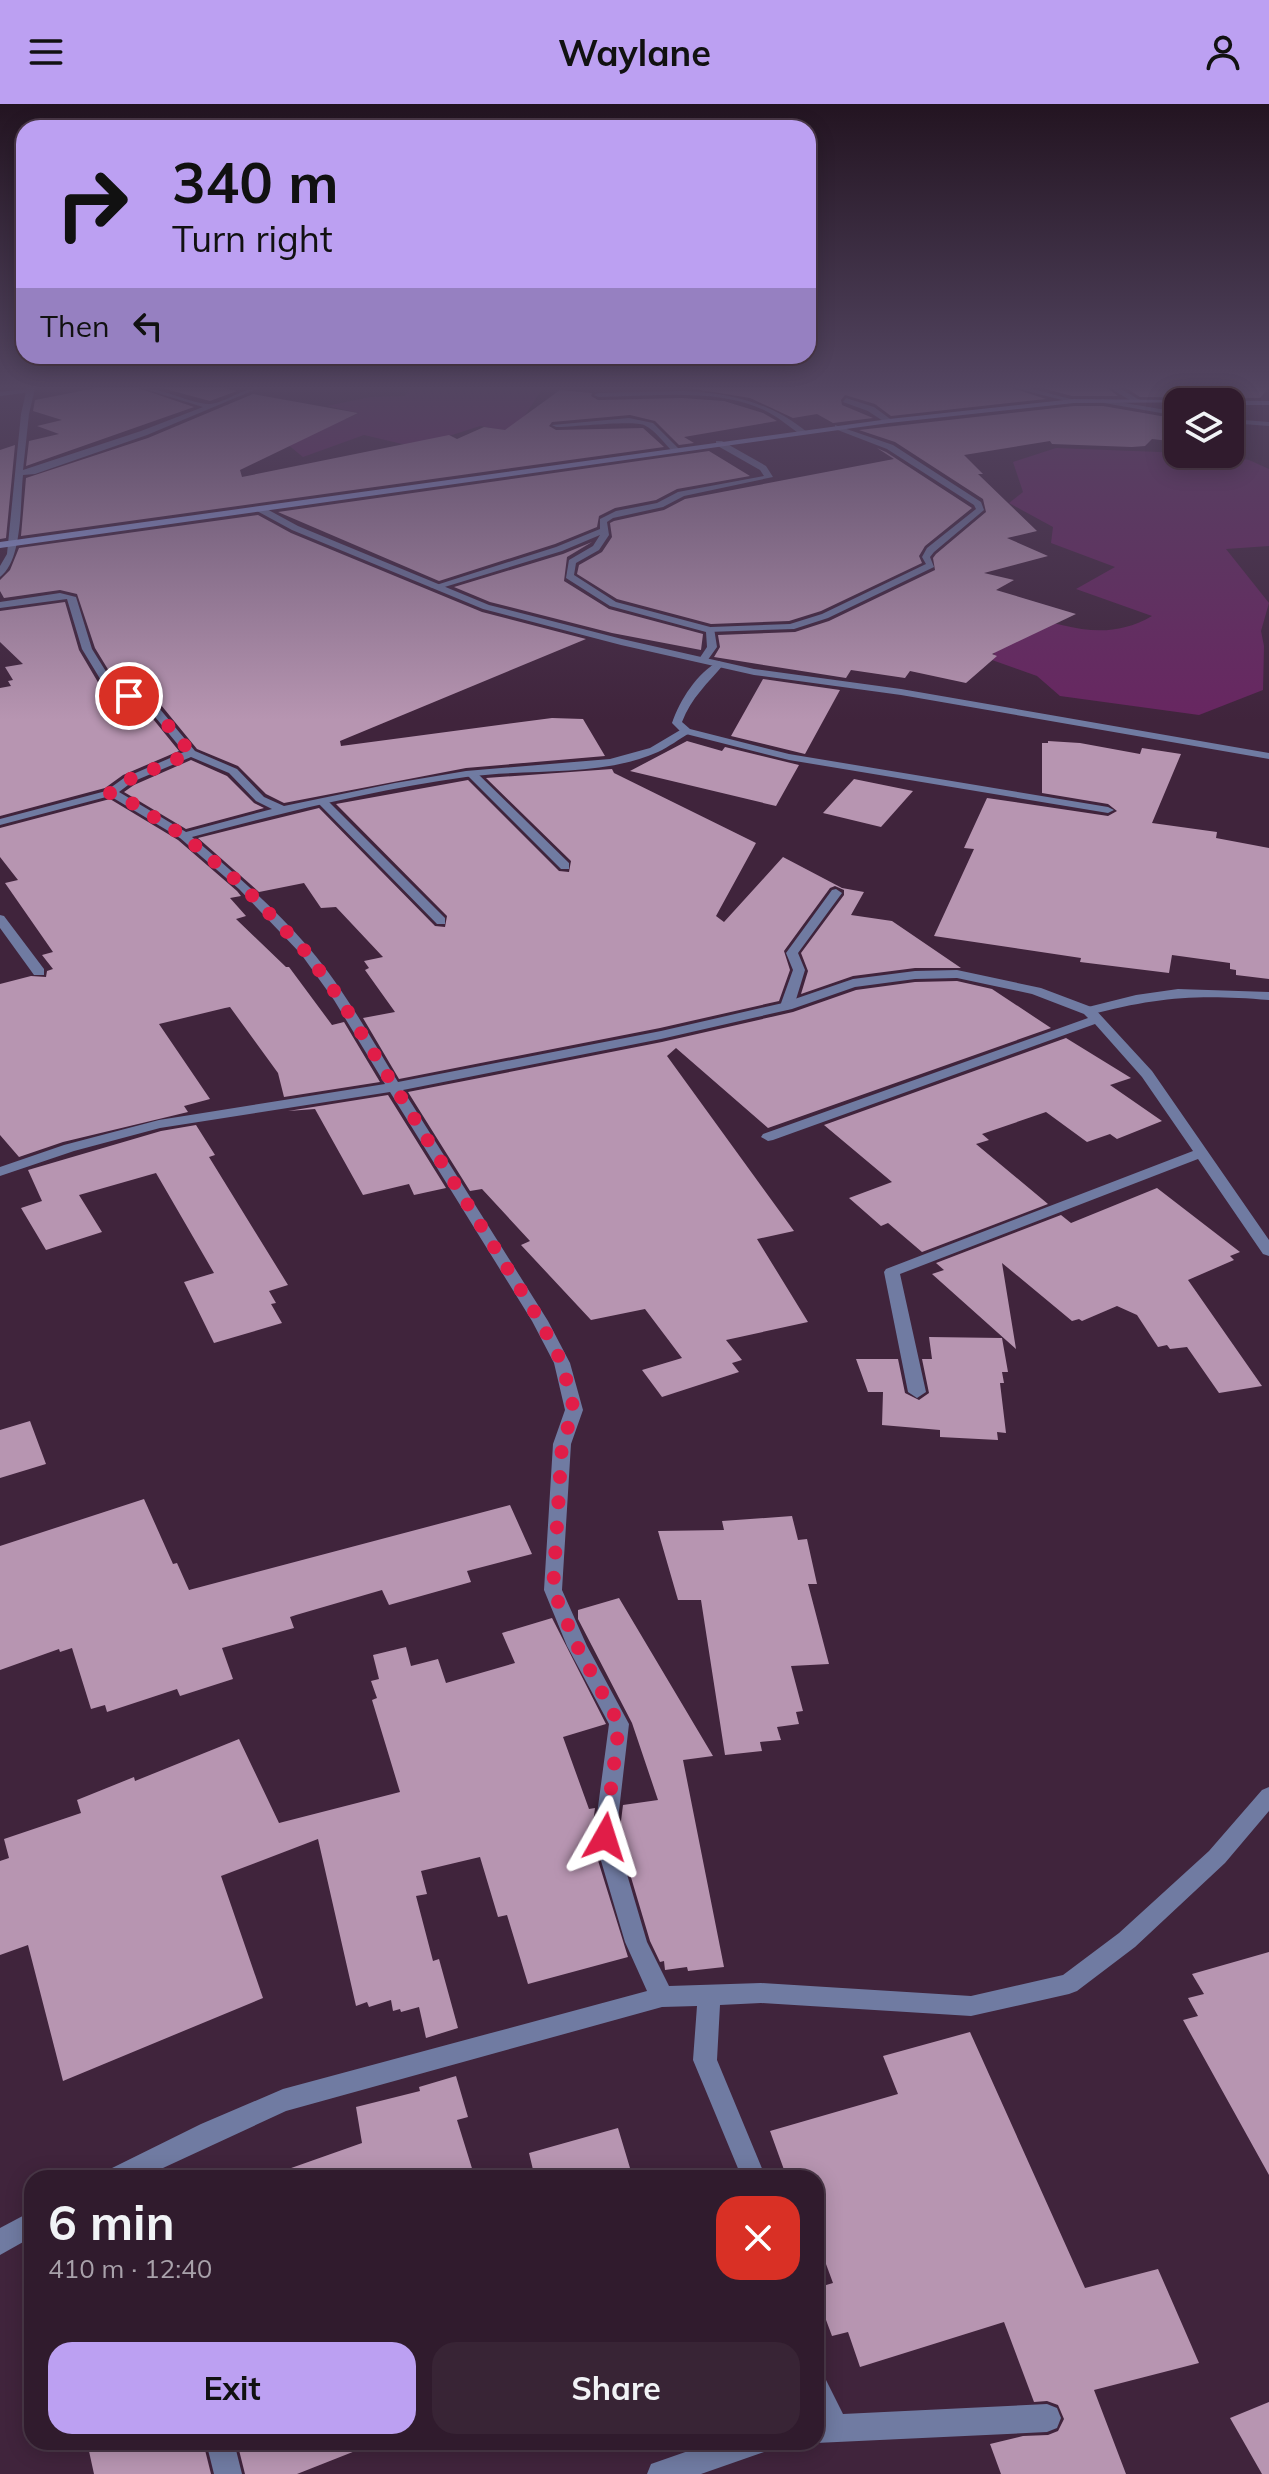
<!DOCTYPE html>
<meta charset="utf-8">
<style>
body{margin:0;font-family:Mulish,sans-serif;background:#382435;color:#f1f3f6;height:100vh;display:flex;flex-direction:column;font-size:30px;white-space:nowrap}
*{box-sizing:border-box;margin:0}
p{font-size:26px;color:#a8a1aa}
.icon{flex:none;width:44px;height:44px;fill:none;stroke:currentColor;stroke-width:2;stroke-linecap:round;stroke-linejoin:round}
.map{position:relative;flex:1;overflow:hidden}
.side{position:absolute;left:24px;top:2066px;width:800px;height:280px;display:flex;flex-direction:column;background:#301b2d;border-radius:24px;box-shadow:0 4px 20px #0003,0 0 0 2px #4b3949}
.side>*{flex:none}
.banner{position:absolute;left:16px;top:16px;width:800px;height:244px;border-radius:24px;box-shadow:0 4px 20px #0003,0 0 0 2px #4b3949;background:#bca0f2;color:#111;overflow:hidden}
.buttons{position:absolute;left:1164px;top:284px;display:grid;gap:16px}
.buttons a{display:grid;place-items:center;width:80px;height:80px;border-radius:16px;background:#301b2d;box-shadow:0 4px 20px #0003,0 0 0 2px #4b3949;font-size:40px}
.pin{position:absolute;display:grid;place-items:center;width:68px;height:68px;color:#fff;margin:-34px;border:4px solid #fff;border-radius:50%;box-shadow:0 2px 8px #0007}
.me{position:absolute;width:88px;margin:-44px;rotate:6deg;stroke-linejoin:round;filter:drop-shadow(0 0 6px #0008)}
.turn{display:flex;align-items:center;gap:28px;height:168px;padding:0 24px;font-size:36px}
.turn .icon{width:104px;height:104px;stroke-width:2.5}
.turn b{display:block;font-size:56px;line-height:68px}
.then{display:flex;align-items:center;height:76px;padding:0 24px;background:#0003;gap:16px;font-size:30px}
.round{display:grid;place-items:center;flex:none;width:84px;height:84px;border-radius:24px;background:#382435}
.headline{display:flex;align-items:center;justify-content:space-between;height:136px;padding:0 24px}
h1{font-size:48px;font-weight:700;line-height:60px}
.button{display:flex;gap:16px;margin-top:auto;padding:16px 24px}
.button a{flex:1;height:92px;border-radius:24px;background:#bca0f2;color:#111;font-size:32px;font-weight:700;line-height:92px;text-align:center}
.button a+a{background:#382435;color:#f1f3f6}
header{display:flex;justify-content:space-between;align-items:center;height:104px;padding:0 24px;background:#bca0f2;color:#111;font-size:36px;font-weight:700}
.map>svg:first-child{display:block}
.green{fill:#682661}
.building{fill:#b795b1}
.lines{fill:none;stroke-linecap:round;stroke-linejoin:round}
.service{fill:#707ba2;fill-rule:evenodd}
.minor{fill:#707ba2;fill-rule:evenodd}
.tertiary{fill:#707ba2;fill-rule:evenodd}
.secondary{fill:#94a5e3;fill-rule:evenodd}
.route{stroke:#e11d48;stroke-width:14;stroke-dasharray:0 25.2}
</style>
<header><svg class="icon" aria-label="menu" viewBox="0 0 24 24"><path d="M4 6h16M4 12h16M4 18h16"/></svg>Waylane<svg class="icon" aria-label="person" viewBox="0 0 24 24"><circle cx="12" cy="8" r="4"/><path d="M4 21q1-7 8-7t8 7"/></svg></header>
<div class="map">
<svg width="1269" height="2370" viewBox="0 0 1269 2370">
<rect width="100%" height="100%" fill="#40243c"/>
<path class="green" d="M411,284H543L514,328L480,322L415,343L364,331L303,353L287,340L328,313L346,315L359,309L327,302L370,293L405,292Z
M1056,344L1211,350L1249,356L1269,365V442L1226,445L1269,499L1261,527L1264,542L1263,586L1199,611L1060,592L1037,572L992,556L999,536L1023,511C1070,523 1107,538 1152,512L1076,485L1115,463L1051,439L1053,423L1009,399L1023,388L1013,358Z"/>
<path class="building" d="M96,284H138L194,303L26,362L29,337L59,330L37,322L62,316L33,307L35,296Z
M162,284H223L237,287L210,297Z
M689,284H1012L1046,295L891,312L875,300L845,291L841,296L842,301L873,314L833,319L817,310L793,314L750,294Z
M1042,284H1107L1118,292H1072Z
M1126,284H1268L1260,294L1140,293Z
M560,286L592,289L591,292L598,296L682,294L724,297L763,309L777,317L684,333L694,339L679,341L655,317L630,311L552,318L549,322L556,326L643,324L664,343L21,432L26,374L148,334L253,290L358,309L240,366L242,373L449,331L457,335L484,323L505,326Z
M1074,302H1103L1178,315V338L1152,335L1145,342L1132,343L1052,340L1050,337L964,351L983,370H978L1037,427L1007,434L1048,452L984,469L1014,476L996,486L1076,510L992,550L997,552L966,579L910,567L905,574L851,566L846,574L714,553L720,543L718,531L795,528L829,517L935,466L933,454L936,450L986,408L983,395L895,338L859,326Z
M15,341L6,434L0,435V346Z
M877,344L886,348L972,404L925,442L919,452L922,459L821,507L789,517L711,520L617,495L577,470L579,461L602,448L612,433L610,419L614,417L664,406L685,395L894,355Z
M709,347L750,372L677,385L656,396L615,404L599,412L597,423L555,440L439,477L278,408Z
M258,411L291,429L482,508L586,535L340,637L341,642L552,614L583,615L605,652L466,664L284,699L266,690L238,662L197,645L161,601L112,572L95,544L77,490L60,486L4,494L0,487V476L10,466L19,444Z
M592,438L567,453L564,477L609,505L703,530L701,546L612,529L490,498L454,483L563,450Z
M65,498L79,546L99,580L149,610L179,647L123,671L105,684L0,712V584L11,582L8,577L13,576L5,563L23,560L0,538V507Z
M763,575L840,586L805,650L731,632Z
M687,637L722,647L725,643L799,661L776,702L630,667Z
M1048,637L1080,639L1140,650L1142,644L1181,650L1152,719L1217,728L1216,734L1269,744V875L1236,871V866L1230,865V859L1172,851L1169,869L1080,858L1081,854L934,832L974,745L964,744L987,694L1108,712L1117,707L1108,700L1042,689V639H1048Z
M191,656L227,672L254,699L264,704L186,725L124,688L134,681Z
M612,665L614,669L756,739L716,812L724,818L783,753L842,784L864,788L851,811L892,817L961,864H915L853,872L801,890L808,867L801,849L844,791V786L835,782L830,784L784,847L790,866L779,897L660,924L399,975L363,914L395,908L365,866L369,864L364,857L383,853L336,803L321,804L304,779L259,788L198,734L319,704L435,822L445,823L447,812L336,700L468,676L559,767L569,768L571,757L486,674Z
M854,675L913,687L881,723L823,709Z
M110,695L178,736L237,787L241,792L230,794L246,812L236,815L286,863H289L332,921L344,918L380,978L284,993L278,969L230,903L225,904L159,920L210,995L184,1002L188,1008L63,1038L19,1053L0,1031V880L31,872L46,873L47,867L53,865L42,851L53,848L5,779L18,776L0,753V724Z
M957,877L992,885L1051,924L768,1024L676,944L667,952L794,1127L757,1135L808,1218L726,1236L742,1256L732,1259L739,1268L662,1293L642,1266L682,1254L645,1205L591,1216L521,1141L530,1137L482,1085L470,1087L408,988L662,938L793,908L856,886L915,878Z
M1066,934L1131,974L1110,981L1162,1017L1117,1035L1110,1030L1087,1038L1046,1008L982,1030L989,1036L976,1040L1048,1100L922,1148L888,1119L881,1122L849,1094L892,1078L824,1021Z
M388,991L446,1084L414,1091L409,1080L363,1091L315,1005L288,1007Z
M196,1021L215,1051L209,1053L288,1181L269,1187L276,1199L271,1200L282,1219L214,1239L184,1178L214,1169L156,1069L79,1091L102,1128L46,1146L21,1104L42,1097L28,1066L161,1027Z
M1157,1084L1240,1148L1230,1152L1234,1156L1188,1176L1262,1282L1219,1289L1187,1243L1170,1245L1167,1241L1158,1243L1137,1211L1117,1202L1082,1217L1079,1215L1072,1217L1002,1159L1016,1245L932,1170L944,1166L936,1159L1061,1111L1071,1119Z
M929,1233L1002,1234L1008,1268H1002L1004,1279H1000L1006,1329L997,1328L998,1336L940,1333V1326L882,1321L883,1288H868L856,1255H898L905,1289L919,1296L929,1289L922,1255H932Z
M30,1317L46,1360L0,1374V1326Z
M144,1395L173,1460L177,1459L189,1486L510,1401L532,1450L467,1467L471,1478L389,1501L382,1486L296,1511L290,1513L294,1524L222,1544L233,1575L180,1592L177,1585L107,1608L105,1601L91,1605L72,1544L60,1548L59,1545L0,1566V1442Z
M792,1412L798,1436L807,1435L817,1480H808L829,1560L791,1562L803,1607L796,1608L799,1620L777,1623L781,1636L760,1638L762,1647L725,1651L701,1496H678L658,1427L724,1426L722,1417Z
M619,1494L713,1652L683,1656L724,1863L688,1867L687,1863L665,1866L664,1857L660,1858L650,1837L619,1733L623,1701L658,1696L632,1619L578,1515V1506Z
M552,1514L606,1620L563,1633L589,1705L595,1704L591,1734L628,1853L528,1880L507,1811L498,1813L480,1753L421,1767L427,1790L416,1792L433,1857L439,1855L458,1924L426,1934L419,1903L401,1908L400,1905L393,1907L391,1896L369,1903L367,1898L356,1902L318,1735L221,1772L263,1894L63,1977L28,1841L0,1851V1757L9,1754L4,1735L81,1709L77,1696L134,1673L135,1677L239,1635L279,1719L400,1688L372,1596L377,1594L371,1577L379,1575L373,1551L406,1543L411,1562L438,1555L446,1579L515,1559L502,1529Z
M1269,1848V2071L1183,1916L1198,1912L1188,1894L1204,1890L1192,1870Z
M970,1928L1085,2184L1158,2165L1199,2259L1094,2286L1126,2370H1001L990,2340L1023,2332L1048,2331L1058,2327L1064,2315L1058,2301L1047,2297L1034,2298L1004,2218L860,2263L848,2228L832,2232L816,2189V2184L833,2179L816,2133V2074H787L770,2027L898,1990L883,1952Z
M456,1972L468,2013L457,2016L475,2074H278L277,2069L362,2039L356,2003L420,1987L419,1983Z
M618,2024L633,2074H535L529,2049Z
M1269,2298V2370H1262L1230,2314Z
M87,2338H203L211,2370H94Z
M237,2338H373V2340L297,2370H245Z"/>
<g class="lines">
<path class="service" d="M34,284L31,288L0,292V288Z
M683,287C730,289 770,298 807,328L800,330C788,322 777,312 764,306C713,283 652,293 598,293L594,291L598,289Z
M846,294L874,303L893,317L886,319L868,307L843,298Z
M1101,295L1178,308V312L1104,299Z
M629,314L653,319L679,345L672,347C664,339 655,326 644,321C633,316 573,323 556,323L552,321Z
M1230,315L1269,318V322L1230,319Z
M716,337H722L766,362L773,373L684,392L663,403L613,414L607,418L609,431L599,446L576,459L574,471L616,498L714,524L717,543L707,557L699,555L707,543L706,528L610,502L566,474L569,456L593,442L600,431L562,447L438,485L430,483L556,443L600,425V415L616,407L657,399L678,388L764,372L760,366L716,341Z
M719,557L724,560C708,579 691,594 682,618L690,625L789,650L1108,703L1114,706L1108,709L789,656L682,629L672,619C680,596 697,569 719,557Z
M467,667H475L569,759V765H561L467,671Z
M318,695H326L445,814V820H437L318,699Z
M836,785L842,789L798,849L805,866L794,902L787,906L782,905L780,902L793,866L786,849L832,786Z
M0,811L4,812L44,865V871H34L0,824Z
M1178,885L1269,888V896C1198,890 1157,893 1089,911L1082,907L1084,904L1136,891Z"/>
<path class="minor" d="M27,284H35L29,310L23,366L141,327L203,303L141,284C163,284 194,301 210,300C227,298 241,284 259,284L147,331L35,370L23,371C20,399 23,456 0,473V462L7,450L21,310Z
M1110,284H1119L1140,296L1133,298Z
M835,321L893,341L981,398L984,406L934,448L930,453L934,463L828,514L794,525L708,528L706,526L711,523L790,520L822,510L926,460L922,453L927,444L976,405L974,401L887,345L835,325Z
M257,403H263L298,422L489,501L622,535L754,565L901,585L1269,649V655L901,591L754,571L621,541L483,505L292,426L257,407Z
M60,489L76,493L92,545L110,574L159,604L195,647L237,665L264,693L284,702L395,679L466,667L610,655L650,644L682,625H690V629C679,635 669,643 658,648C599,674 529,664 466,673C373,686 282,709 192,733C233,768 274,803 309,844C344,885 370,933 398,978L661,927L783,899L853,875L915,867L957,866L1041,884L1094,904L1152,967L1269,1136V1152L1263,1150L1198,1055L900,1170L926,1288L917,1294L908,1288L884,1168L886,1165L1193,1047L1142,973L1095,920L773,1036L768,1037L761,1033L763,1030L1088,914L1084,910L1032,890L957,874L915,875L855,883L792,905L661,935L403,986L548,1217L570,1259L583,1306L571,1340L562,1486L587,1542L629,1620L616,1733L647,1838L669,1882L761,1879L971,1892L1063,1871L1119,1829L1209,1747L1262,1686L1269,1683V1707L1225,1759L1135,1843L1077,1887L1069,1890L971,1912L761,1899L720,1901L717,1956L766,2074H742L693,1956L697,1902L662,1903L286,2007L163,2064L166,2074H105L108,2066L201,2020L283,1985L647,1887L625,1838L594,1733L609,1620L567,1542L544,1486L553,1340L565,1306L554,1259L532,1217L390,988L160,1024L74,1047L0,1072V1063L64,1041L159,1016L385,980L334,896L301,850L239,785L180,734L110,692L0,721V715L106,687L124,674L184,648L151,608L102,578L82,545L67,495L0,504V498ZM191,653L229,669L256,697L272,705L186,728L119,688L132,678Z
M32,2107V2133L0,2151V2124Z
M816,2270L825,2274L843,2310L1047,2300L1057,2304L1061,2314L1057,2324L1047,2328L816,2339Z
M206,2338H234L242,2370H214Z
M714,2338H768L764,2348L701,2370H647L651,2360Z"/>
<path class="tertiary" d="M1015,284H1029L1078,297L1074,299Z"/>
<path class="secondary" d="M1074,295L1269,297V301H1230V298L1074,299L889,319L0,444V438L889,315Z"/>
</g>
<linearGradient id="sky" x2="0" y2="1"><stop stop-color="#231421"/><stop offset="0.46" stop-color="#534561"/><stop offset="1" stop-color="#534561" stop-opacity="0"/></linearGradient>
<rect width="1269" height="616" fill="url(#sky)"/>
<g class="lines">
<path class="route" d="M129,592L155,606L191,649L128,676L110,689L119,691L184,732L243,782L305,847L340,895L540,1217L562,1259L574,1306L562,1340L553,1486L577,1542L619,1620L605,1733"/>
</g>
</svg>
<div class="buttons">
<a><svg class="icon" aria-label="layers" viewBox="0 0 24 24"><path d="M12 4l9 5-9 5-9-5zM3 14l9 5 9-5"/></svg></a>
</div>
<div class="pin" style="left:129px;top:592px;background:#d93025"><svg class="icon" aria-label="arrive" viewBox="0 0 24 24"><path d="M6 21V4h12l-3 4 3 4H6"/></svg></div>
<svg class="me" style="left:605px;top:1733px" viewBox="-20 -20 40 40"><path d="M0-17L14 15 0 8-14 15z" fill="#e11d48" stroke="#fff" stroke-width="4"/></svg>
<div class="banner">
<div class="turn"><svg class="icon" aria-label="right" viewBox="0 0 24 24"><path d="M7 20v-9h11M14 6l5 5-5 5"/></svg><div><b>340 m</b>Turn right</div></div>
<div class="then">Then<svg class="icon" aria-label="left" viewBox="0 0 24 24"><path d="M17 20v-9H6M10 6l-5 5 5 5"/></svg></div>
</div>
<section class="side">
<div class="headline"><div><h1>6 min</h1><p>410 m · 12:40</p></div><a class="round" style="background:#d93025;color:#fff"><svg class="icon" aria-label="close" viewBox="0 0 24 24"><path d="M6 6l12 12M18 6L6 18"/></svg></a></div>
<div class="button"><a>Exit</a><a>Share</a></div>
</section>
</div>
